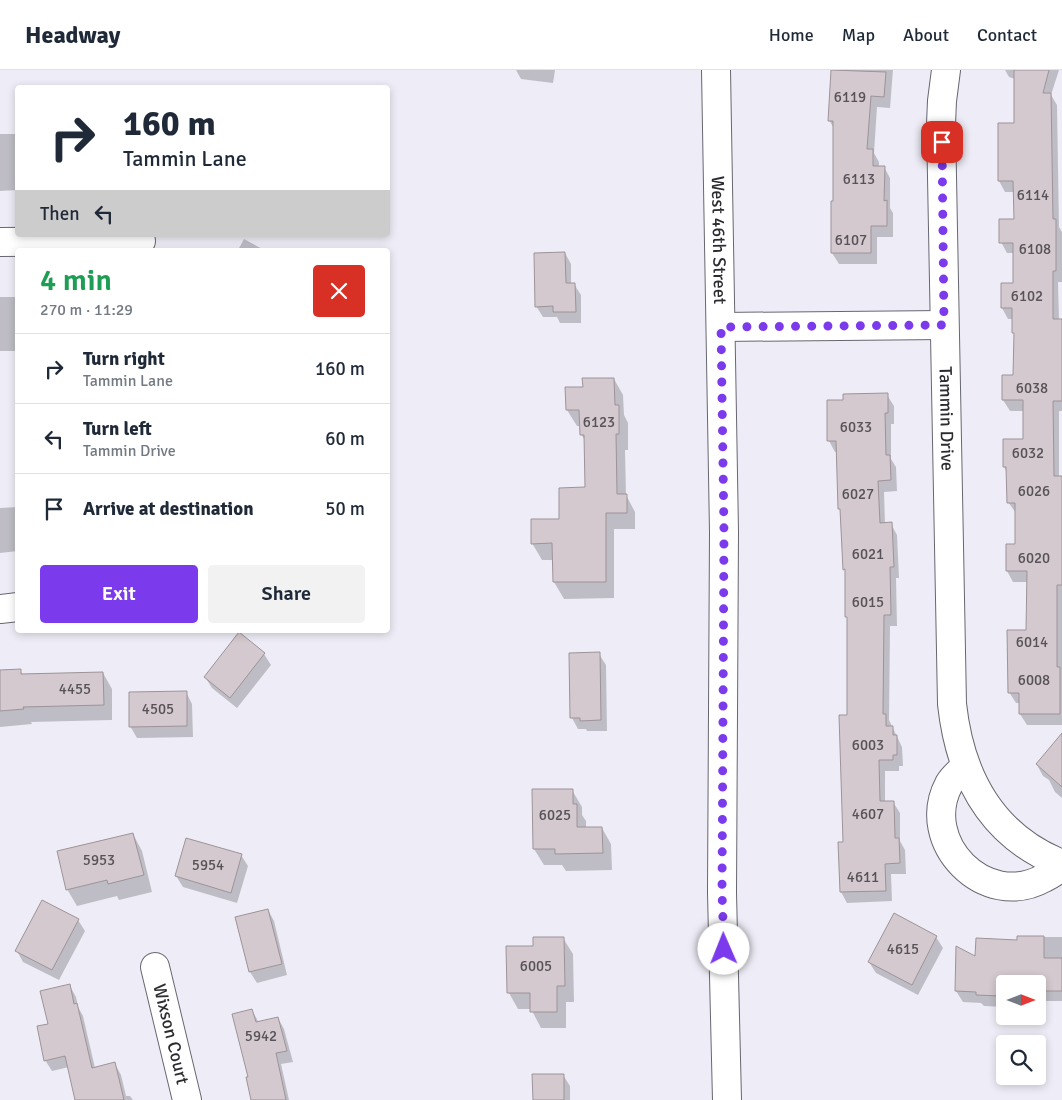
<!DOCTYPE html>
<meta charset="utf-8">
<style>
body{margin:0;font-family:Signika,sans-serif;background:#f2f2f3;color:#1f2937;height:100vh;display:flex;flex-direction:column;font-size:19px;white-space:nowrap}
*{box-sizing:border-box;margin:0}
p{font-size:16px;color:#747a83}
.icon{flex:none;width:28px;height:28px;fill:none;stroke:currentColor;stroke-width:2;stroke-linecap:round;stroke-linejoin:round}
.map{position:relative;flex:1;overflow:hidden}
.panel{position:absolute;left:15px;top:178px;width:375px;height:385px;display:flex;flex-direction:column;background:#fff;border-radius:5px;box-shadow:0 2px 8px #0003}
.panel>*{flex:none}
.hud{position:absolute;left:15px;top:15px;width:375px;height:152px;border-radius:5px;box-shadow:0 2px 8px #0003;background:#fff;color:#1f2937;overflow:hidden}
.needle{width:32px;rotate:90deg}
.fabs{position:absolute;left:996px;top:905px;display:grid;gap:10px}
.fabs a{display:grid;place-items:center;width:50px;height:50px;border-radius:5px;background:#fff;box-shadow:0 2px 8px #0003;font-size:25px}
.pin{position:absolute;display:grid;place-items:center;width:42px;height:42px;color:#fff;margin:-21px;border-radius:10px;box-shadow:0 2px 8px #0006}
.me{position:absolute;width:55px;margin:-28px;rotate:359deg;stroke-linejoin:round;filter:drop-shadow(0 0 4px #0008)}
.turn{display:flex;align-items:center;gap:18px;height:105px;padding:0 25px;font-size:22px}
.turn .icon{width:65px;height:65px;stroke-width:2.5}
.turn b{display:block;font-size:35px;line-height:42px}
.then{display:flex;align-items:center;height:48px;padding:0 25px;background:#0003;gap:10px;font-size:19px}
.round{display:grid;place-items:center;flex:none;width:52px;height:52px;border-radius:5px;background:#f2f2f3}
.head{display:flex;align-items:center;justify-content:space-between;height:85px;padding:0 25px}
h1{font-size:30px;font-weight:600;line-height:38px;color:#1e9e55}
.primary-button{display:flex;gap:10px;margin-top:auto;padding:10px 25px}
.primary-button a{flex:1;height:58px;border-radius:5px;background:#7c3aed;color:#fff;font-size:20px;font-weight:600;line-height:58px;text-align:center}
.primary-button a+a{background:#f2f2f3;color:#1f2937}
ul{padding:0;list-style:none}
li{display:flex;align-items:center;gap:15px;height:70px;padding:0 25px;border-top:1px solid #e0e1e3}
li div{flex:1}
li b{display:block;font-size:19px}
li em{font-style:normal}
header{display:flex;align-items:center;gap:30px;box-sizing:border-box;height:70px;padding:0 25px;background:#fff;border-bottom:1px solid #e0e1e3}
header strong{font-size:24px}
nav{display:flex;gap:28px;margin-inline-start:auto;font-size:18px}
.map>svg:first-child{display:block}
.shadow{fill:#0003}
.building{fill:#d4c9ce;stroke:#9d9398}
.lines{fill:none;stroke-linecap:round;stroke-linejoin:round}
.minor-casing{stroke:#676770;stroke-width:30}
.tertiary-casing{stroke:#676770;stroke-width:30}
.minor{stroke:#fff;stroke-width:28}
.tertiary{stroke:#fff;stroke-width:28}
.route{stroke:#7c3aed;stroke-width:9;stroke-dasharray:0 16.2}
.labels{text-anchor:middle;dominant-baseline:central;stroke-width:4;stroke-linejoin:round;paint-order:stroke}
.number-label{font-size:15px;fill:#565257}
.street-label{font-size:18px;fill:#2c2b2f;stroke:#fff}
</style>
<header>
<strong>Headway</strong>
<nav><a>Home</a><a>Map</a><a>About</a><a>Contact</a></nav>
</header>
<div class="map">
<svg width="1062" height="1030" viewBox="0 0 1062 1030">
<rect width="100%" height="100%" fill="#eeedf7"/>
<path class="shadow" d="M516,0H555L553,13L521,9Z
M833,0H893L890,38L877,37L874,83L879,92V97H884L890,108V138L893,143V167H877V194H839L832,183L835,60L829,50Z
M1005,0H1059L1051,25L1057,35L1059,157L1062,162V212H1058L1059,250H1062V341H1059V407H1062V655H1027L1020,644V633H1016L1009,622L1027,561L1028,512H1013L1007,501L1017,476L1016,443L1008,432V403L1004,397L1024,371V341H1010L1003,330L1014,307L1015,265L1014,249H1008L1002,238L1015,215L1014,183H1007L1001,172L1015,151V122H1005L999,111L1015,55V9L1009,7Z
M0,64H18V120L0,121Z
M244,169L264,180H238Z
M565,183L571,194V214H574L581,225V253H560L557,247H543L536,236Z
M0,227H18V281H0Z
M614,309L623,325L624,345L628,353V380H625L626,425L635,442V459H614V528L564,529L554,512L553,490H542L532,473L560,450L586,419V372L581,364V356H577L567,340L584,318Z
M887,325L894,336V354H891V389L896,397L897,421L884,422L885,454H891L897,465L899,508H896L897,556H890L889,650L902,677L903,696H899V701H885V732H893L900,743V771L905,780L906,804H891L892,831L847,833L841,822L848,646V550L847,547L846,502L844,499L842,442L839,438L838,382H835L829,371L844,331Z
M18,437V481L0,483V438Z
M239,564L264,584L271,595L237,638L212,618L205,607Z
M599,584L606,595L607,661H587L586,659H578L572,648Z
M20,600L23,605L103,603L112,619V650L31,652L32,654L0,657V601Z
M186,622L192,634L193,667L137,668L130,656Z
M1062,665V728L1055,722L1049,710L1043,706L1037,695Z
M572,720L582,737V745L586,751V758H602L611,774L612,800L566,801L562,795H544L534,779Z
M133,764L142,781L152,822L119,830L117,826L77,836L67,819Z
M241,785L248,796L237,833L183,817L176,806Z
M268,840L274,851L287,905L257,913L250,902L237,848Z
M78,850L85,861L59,910L23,892L17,881Z
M936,867L943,878L918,925L876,903L869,892Z
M1018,867H1062V931H1038V914H1005V937L984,936L981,933L963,932L956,921L976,888L1018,871Z
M563,868L573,884L574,932H566V958H541L531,939H518L509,923Z
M70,916L76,927L78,937L83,946L95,998L115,994L121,1005L126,1026H130L133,1030H76L69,997L52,1001L45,990L49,955Z
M252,940L259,953L278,948L284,959L293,992L281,994L289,1030H252L250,1008Z
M563,1005L570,1016V1030H534Z"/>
<path class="building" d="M831,0L886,2L884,27L871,26L867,79H873V96H885L884,131L887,130V156H871V183H831V131H833V51H828Z
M1014,0H1049L1043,23H1051L1053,149H1056V201H1053V249H1062V331H1053L1054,406H1062V515H1057V597H1060V644H1019V623H1008L1007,560H1026L1027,501H1006V474H1015V433H1007L1006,397H1003V369H1023V330H1002V305H1013L1014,263H1012V238H1001V213H1013V173H999V149H1014L1013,111H998V53H1014Z
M565,182L566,213H575L576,242H553V236L535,237L534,183Z
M582,308H614L615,335H619V364H616L617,424H627V443H606V512H553L552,473L531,474V449H559V418L585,417L584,365H580L579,340H566L565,317H583Z
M888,323V343H885L886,385H890L891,410L878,411L880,453L892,452L894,497H890L891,545H884L883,644H886V656H893V665H897V685H893V690H879L880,731H894L895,768H899L900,793L885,794L886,821L840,822L838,772H843L839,645H847V547H845V499L843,500L840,439H838L836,371H827V330H843V324Z
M239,562L265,583L230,628L204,607Z
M600,582L601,650L580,651V648H570L569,583Z
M21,599V604L103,602L104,635L23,637L24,639L0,641V600Z
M187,621V656L129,657V622Z
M1062,663V717L1036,694Z
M532,719H573V734H577V757H602L603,783L555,784V779H533Z
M133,763L144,805L108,814L107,810L66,820L57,781Z
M186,768L242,784L231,823L175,806Z
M42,830L79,849L52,900L15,881Z
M268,839L282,894L249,902L235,847Z
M894,843L937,866L912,915L868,892Z
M1017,866H1044V888H1062V921H1038V914H1005V921H1001V926L976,925V922L955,921L956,876L975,886L976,868L1017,870Z
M533,867H564L565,916H557V942H530V923H507L506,876H533Z
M70,914L74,934L77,933L92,998L115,992L124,1030H75L65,986L44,991L37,956L48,954L40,921Z
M252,939L256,952L278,947L287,981L276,983L286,1030H251L246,1007H248L232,944Z
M532,1004H564V1030H533Z"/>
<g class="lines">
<defs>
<g id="minor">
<path id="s1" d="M946,0L942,31L941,54L952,634C960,707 991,766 1062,794"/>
<path d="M0,172L141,171"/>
<path d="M721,257L944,255"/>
<path d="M0,539L18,537"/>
<path d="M965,697C959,702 953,707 949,714C918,772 985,841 1044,808C1050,805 1058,801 1062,795"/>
<path id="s2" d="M155,897L187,1030"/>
</g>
<g id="tertiary">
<path id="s3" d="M716,0L724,462L722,823L727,1030"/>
</g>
</defs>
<use href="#minor" class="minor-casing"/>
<use href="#tertiary" class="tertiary-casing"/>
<use href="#minor" class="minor"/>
<use href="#tertiary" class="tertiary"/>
</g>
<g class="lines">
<path class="route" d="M724,879L722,822L724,462L721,257L944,255L942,72"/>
</g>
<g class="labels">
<g class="number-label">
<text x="850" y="27">6119</text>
<text x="859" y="109">6113</text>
<text x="1033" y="125">6114</text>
<text x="851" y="170">6107</text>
<text x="1035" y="179">6108</text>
<text x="1027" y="226">6102</text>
<text x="1032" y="318">6038</text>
<text x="599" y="352">6123</text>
<text x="856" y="357">6033</text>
<text x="1028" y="383">6032</text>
<text x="1034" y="421">6026</text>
<text x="858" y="424">6027</text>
<text x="868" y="484">6021</text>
<text x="1034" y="488">6020</text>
<text x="868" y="532">6015</text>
<text x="1032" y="572">6014</text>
<text x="1034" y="610">6008</text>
<text x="75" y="619">4455</text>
<text x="158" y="639">4505</text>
<text x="868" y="675">6003</text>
<text x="868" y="744">4607</text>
<text x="555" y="745">6025</text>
<text x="99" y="790">5953</text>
<text x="208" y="795">5954</text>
<text x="863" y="807">4611</text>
<text x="903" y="879">4615</text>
<text x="536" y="896">6005</text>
<text x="261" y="966">5942</text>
</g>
<g class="street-label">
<text stroke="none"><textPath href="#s3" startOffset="170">West 46th Street</textPath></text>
<text stroke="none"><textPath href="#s1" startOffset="349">Tammin Drive</textPath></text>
<text stroke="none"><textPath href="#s2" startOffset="69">Wixson Court</textPath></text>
</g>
</g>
</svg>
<div class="fabs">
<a><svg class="needle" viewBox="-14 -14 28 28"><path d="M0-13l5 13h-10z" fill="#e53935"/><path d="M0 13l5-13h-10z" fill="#747a83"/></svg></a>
<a><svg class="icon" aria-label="search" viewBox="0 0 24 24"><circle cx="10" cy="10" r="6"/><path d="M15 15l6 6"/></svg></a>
</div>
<div class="pin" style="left:942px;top:72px;background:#d93025"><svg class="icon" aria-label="arrive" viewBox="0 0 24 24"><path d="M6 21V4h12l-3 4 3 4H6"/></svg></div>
<svg class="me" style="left:724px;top:879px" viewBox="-20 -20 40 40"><circle r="19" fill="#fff"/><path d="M0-13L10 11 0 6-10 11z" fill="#7c3aed"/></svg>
<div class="hud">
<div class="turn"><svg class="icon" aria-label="right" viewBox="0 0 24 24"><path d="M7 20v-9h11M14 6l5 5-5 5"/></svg><div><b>160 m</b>Tammin Lane</div></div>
<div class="then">Then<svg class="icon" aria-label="left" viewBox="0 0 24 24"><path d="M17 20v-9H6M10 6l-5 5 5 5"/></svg></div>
</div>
<section class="panel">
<div class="head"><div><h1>4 min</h1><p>270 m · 11:29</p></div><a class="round" style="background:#d93025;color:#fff"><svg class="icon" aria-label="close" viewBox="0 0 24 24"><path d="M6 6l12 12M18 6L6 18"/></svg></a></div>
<ul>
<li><svg class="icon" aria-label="right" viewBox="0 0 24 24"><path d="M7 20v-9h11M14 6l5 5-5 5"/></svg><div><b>Turn right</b><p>Tammin Lane</p></div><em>160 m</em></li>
<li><svg class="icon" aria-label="left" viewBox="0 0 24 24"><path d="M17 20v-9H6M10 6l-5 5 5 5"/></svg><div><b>Turn left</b><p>Tammin Drive</p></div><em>60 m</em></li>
<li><svg class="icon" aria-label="arrive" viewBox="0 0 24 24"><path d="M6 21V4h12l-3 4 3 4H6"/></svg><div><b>Arrive at destination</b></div><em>50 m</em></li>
</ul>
<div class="primary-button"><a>Exit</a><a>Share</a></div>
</section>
</div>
